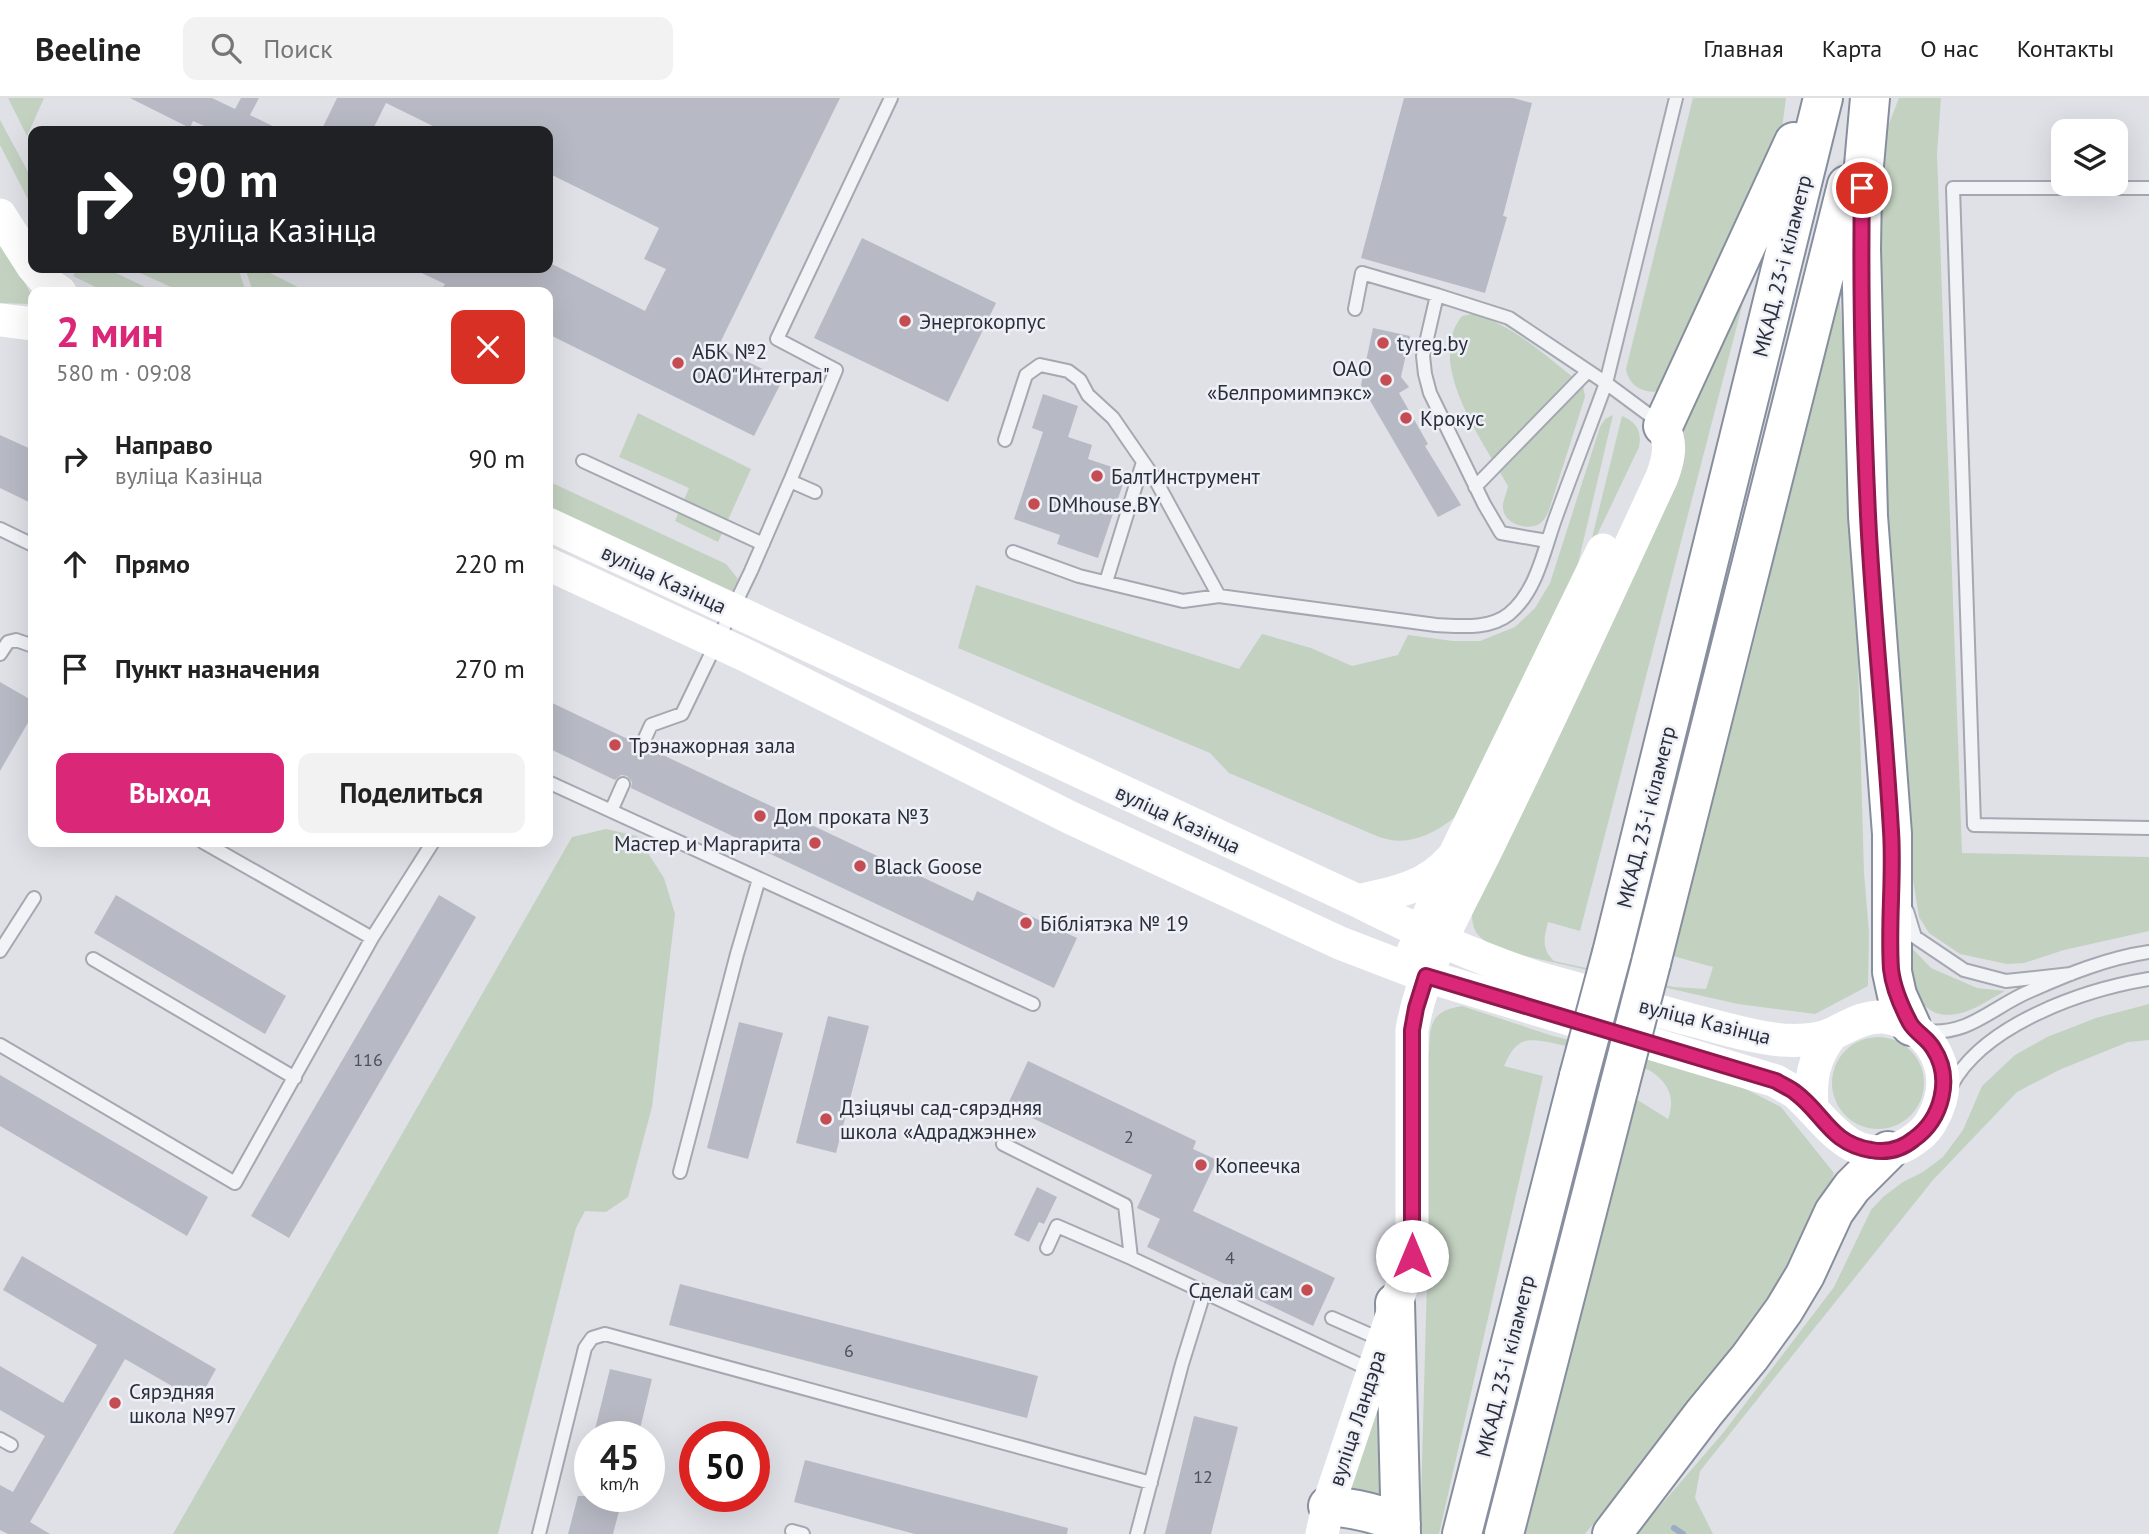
<!DOCTYPE html>
<html lang="ru">
<meta charset="utf-8">
<style>
body{margin:0;font-family:"PT Sans",sans-serif;background:#f2f2f2;color:#222;height:100vh;display:flex;flex-direction:column;font-size:26px;white-space:nowrap}
*{box-sizing:border-box;margin:0}
p{font-size:23px;color:#767676}
.icon{flex:none;width:38px;height:38px;fill:none;stroke:currentColor;stroke-width:2;stroke-linecap:round;stroke-linejoin:round}
.map{position:relative;flex:1;overflow:hidden}
.drawer{position:absolute;left:28px;top:189px;width:525px;height:560px;display:flex;flex-direction:column;background:#fff;border-radius:14px;box-shadow:0 7px 28px #0002}
.drawer>*{flex:none}
.guide{position:absolute;left:28px;top:28px;width:525px;height:147px;border-radius:14px;box-shadow:0 7px 28px #0002;background:#202124;color:#fff;overflow:hidden}
.tools{position:absolute;left:2051px;top:21px;display:grid;gap:14px}
.tools a{display:grid;place-items:center;width:77px;height:77px;border-radius:14px;background:#fff;box-shadow:0 7px 28px #0002;font-size:35px}
.speed{position:absolute;left:574px;top:1323px;display:flex;gap:14px;font-size:35px;font-weight:700;text-align:center}
.speed>*{display:grid;place-content:center;width:91px;height:91px;border-radius:50%;background:#fff;box-shadow:0 7px 28px #0002;line-height:1}
.speed small{font-size:18px;font-weight:400}
.speed .limit{border:10px solid #d22;background:#fff;color:#111}
.pin{position:absolute;display:grid;place-items:center;width:60px;height:60px;color:#fff;margin:-30px;border:4px solid #fff;border-radius:50%;box-shadow:0 2px 7px #0007}
.me{position:absolute;width:77px;margin:-38px;rotate:0deg;stroke-linejoin:round;filter:drop-shadow(0 0 5px #0008)}
.turn{display:flex;align-items:center;gap:24px;height:147px;padding:0 28px;font-size:32px}
.turn .icon{width:91px;height:91px;stroke-width:2.5}
.turn b{display:block;font-size:49px;line-height:60px}
.round{display:grid;place-items:center;flex:none;width:74px;height:74px;border-radius:14px;background:#f2f2f2}
.summary{display:flex;align-items:center;justify-content:space-between;height:119px;padding:0 28px}
h1{font-size:42px;font-weight:800;line-height:52px;color:#db2777}
.primary-button{display:flex;gap:14px;margin-top:auto;padding:14px 28px}
.primary-button a{flex:1;height:80px;border-radius:14px;background:#db2777;color:#fff;font-size:28px;font-weight:800;line-height:80px;text-align:center}
.primary-button a+a{background:#f2f2f2;color:#222}
ul{padding:0;list-style:none}
li{display:flex;align-items:center;gap:21px;height:105px;padding:0 28px}
li div{flex:1}
li b{display:block;font-size:26px}
li em{font-style:normal}
header{display:flex;align-items:center;gap:42px;box-sizing:border-box;height:98px;padding:0 35px;background:#fff;border-bottom:2px solid #e0e0e0}
header strong{font-size:33px}
nav{display:flex;gap:38px;margin-inline-start:auto;font-size:24px}
.search{width:490px;height:63px;background:#f2f2f2;display:flex;align-items:center;gap:18px;box-sizing:border-box;padding:0 24px;border-radius:14px;color:#767676;font-size:26px}
.map>svg:first-child{display:block}
.green{fill:#c3d1c1}
.lines{fill:none;stroke-linecap:round;stroke-linejoin:round}
.stream{stroke:#9cacc5;stroke-width:6}
.building{fill:#b7bac4}
.lane-casing{stroke:#a5a8b1;stroke-width:16}
.highway-casing{stroke:#878e9d;stroke-width:42}
.lane{stroke:#f1f3f6;stroke-width:12}
.secondary{stroke:#fff;stroke-width:33}
.highway{stroke:#fff;stroke-width:38}
.highway-bridge-casing{stroke:#878e9d;stroke-width:42;stroke-linecap:butt}
.highway-bridge{stroke:#fff;stroke-width:38}
.route-casing{stroke:#8e194d;stroke-width:18}
.route{stroke:#db2777;stroke-width:12}
.poi-dot{fill:#c44c52;stroke:#eef0f5;stroke-width:2.5}
.labels{text-anchor:middle;dominant-baseline:central;stroke-width:5;stroke-linejoin:round;paint-order:stroke}
.number-label{font-size:18px;fill:#4c515f}
.street-label{font-size:21px;fill:#292e3d;stroke:#eef0f5}
.poi-label{font-size:21px;fill:#292e3d;stroke:#eef0f5;text-anchor:start}
</style>
<header>
<strong>Beeline</strong>
<div class="search"><svg class="icon" aria-label="search" viewBox="0 0 24 24"><circle cx="10" cy="10" r="6"/><path d="M15 15l6 6"/></svg>Поиск</div>
<nav><a>Главная</a><a>Карта</a><a>О нас</a><a>Контакты</a></nav>
</header>
<div class="map">
<svg width="2149" height="1436" viewBox="0 0 2149 1436">
<rect width="100%" height="100%" fill="#dfe1e7"/>
<path class="green" d="M8,0H44L27,38Z
M1693,0H1786L1781,38L1664,293C1646,296 1630,291 1626,271Z
M1899,0H1941L1937,56L1962,755L2149,759V833L2064,852L2024,865L2007,866L1960,856L1929,835L1919,819L1910,763L1896,598L1874,79L1882,44Z
M0,22L33,83V111L0,47Z
M0,147C8,163 33,190 33,206L0,205Z
M77,170H105L156,194H106L73,178Z
M129,170H238L246,194H182Z
M245,170H260L308,194H253Z
M1838,182L1852,352L1864,775L1869,834L1868,888L1815,916L1738,906L1499,852C1475,837 1471,835 1472,805L1677,333L1747,189L1580,833L1548,824C1544,840 1541,850 1554,863L1674,889L1706,891L1713,869L1673,858L1760,520Z
M1472,216C1514,226 1549,261 1583,287L1585,299L1549,412C1547,417 1544,423 1539,426C1527,433 1504,426 1503,410C1502,404 1507,395 1508,388C1484,345 1424,265 1462,218Z
M638,315L751,371L718,444L675,423L689,390L619,359Z
M1613,317L1577,470L1455,719C1432,737 1408,749 1379,739L1229,675L1210,655L958,550L976,487L1239,571L1262,536L1311,550L1352,568L1398,557L1408,537L1453,543H1480L1515,529L1535,510L1550,485L1600,329L1605,321Z
M1622,318C1637,324 1642,334 1639,349L1588,456Z
M548,383L726,466L738,481L731,496L548,409Z
M606,731L637,738L664,780L675,816L652,1009L628,1099L606,1114L585,1113L576,1130L498,1436H173L572,739Z
M1905,843L1931,870L1977,890L2005,893C1985,904 1960,923 1936,915C1928,912 1920,903 1913,897Z
M2149,906V942L2128,944L2059,972L2017,994L1933,1082L1700,1373L1695,1400L1713,1436H1636L1723,1335L1834,1189L1871,1112L1883,1099L1903,1084L1923,1074L1943,1059L1963,1032L1982,988L2015,957L2047,939L2096,920Z
M1462,908L1553,938L1716,976L1781,1009L1834,1075L1822,1114L1773,1198L1721,1269L1585,1436H1519L1628,996L1668,1021C1676,999 1668,984 1649,972C1627,966 1542,937 1525,943C1513,947 1509,958 1504,968L1543,978L1439,1436H1420L1427,1182L1425,956L1429,955C1430,927 1430,913 1462,908Z
M1832 985a46 46 0 1 1 92 0a46 46 0 1 1-92 0Z
M1381,1285L1387,1409L1342,1396Z"/>
<g class="lines">
<path class="stream" d="M1674,1430L1683,1436"/>
</g>
<path class="building" d="M130,0H212L235,11L241,0H259L250,17L283,33H215L193,23L190,30Z
M337,0H840L718,249L783,281L754,338L548,236V194H440L445,186L411,170H548V164L645,213L666,171L644,161L659,130L548,75V33H443L386,5L372,33H321Z
M1404,0H1513L1532,5L1503,118L1507,119L1485,195L1361,160Z
M862,140L996,205L948,304L814,240Z
M1373,230L1410,238L1401,279L1409,289L1399,295L1428,346L1425,348L1461,407L1438,419L1361,287Z
M1043,296L1078,308L1068,339L1092,347L1088,361L1127,374L1098,460L1057,446L1060,437L1014,421L1043,334L1032,330Z
M0,337L33,352V406L0,390Z
M0,584L33,603V616L0,673Z
M548,603L634,644L635,652L639,655L647,654L650,651L973,803L977,793L1077,840L1054,890L631,690L632,684L627,678L621,677L615,682L548,650Z
M116,797L286,898L265,936L94,835Z
M439,797L476,819L289,1140L251,1118Z
M828,918L869,928L836,1055L796,1045Z
M739,924L783,935L748,1061L707,1050Z
M1028,963L1196,1043L1193,1051L1217,1062L1193,1113L1335,1180L1313,1228L1147,1149L1160,1121L1137,1110L1152,1077L1007,1008Z
M0,977L208,1099L187,1138L0,1028Z
M1037,1089L1057,1099L1044,1126L1039,1124L1029,1144L1014,1137Z
M22,1158L216,1271L198,1303L125,1261L30,1424L50,1436H8L0,1432V1387L13,1394L45,1338L0,1312V1268L63,1305L97,1247L3,1192Z
M680,1186L1038,1278L1027,1320L669,1227Z
M610,1271L652,1281L638,1339H593Z
M1194,1318L1238,1329L1211,1436H1165Z
M805,1362L1068,1430L1067,1436H915L794,1404Z
M578,1398H623L613,1436H568Z"/>
<g class="lines">
<defs>
<path id="lane" d="M2149,90H1953L1974,727L2149,730
M1355,211L1362,175L1437,197
M1005,342L1026,277L1040,267L1068,273L1080,282L1088,297L1113,320L1155,381L1219,498
M583,363L763,446
M790,383L836,272L777,241L891,0
M1475,389L1588,273
M0,431L33,447
M1547,443L1501,435L1484,406L1430,295L1425,276L1423,258L1437,197L1509,220L1606,285L1676,0
M1013,454L1079,478L1183,503L1219,498L1436,527C1459,528 1489,532 1509,516C1538,492 1544,450 1557,416C1573,372 1590,329 1606,285L1660,325
M1106,484L1143,364
M0,556L8,544L16,542L33,548
M642,647L651,627L682,616L751,473L790,383L815,394
M548,684L1033,906
M611,713L623,686
M203,744L372,840
M1907,813L1915,839L1964,872L2006,883L2071,876
M0,853L34,800
M93,861L295,980
M1925,933C1969,938 1992,909 2030,893C2068,876 2108,860 2149,854
M0,947L235,1085L372,840L433,744
M1951,988C1984,926 2083,892 2149,881
M1003,1046L1125,1107L1131,1160L1371,1272
M680,1074L737,856L759,781
M1047,1150L1057,1128L1131,1160
M1332,1220L1382,1242
M0,1341L11,1347
M792,1433L803,1436
M539,1436L585,1250L592,1240L605,1236L1151,1385
M1137,1436L1182,1266L1204,1195"/>
<path id="highway" d="M1870,0L1862,90L1861,151L1868,418L1892,736V874L1897,897L1911,928
M1663,328L1794,44
M1612,855L1823,0
M1651,865L1847,87
M1395,1205L1401,1436
M1328,1408C1355,1410 1377,1415 1401,1426
M1462,1436L1579,978
M1504,1436L1619,989
M1612,1436L1704,1315L1750,1259L1784,1212L1805,1177L1834,1114L1852,1089L1888,1053"/>
</defs>
<use href="#lane" class="lane-casing"/>
<use href="#highway" class="highway-casing"/>
<use href="#lane" class="lane"/>
<path class="secondary" d="M0,117L33,169
M34,170L48,186L60,194
M0,222L33,226
M548,426L1358,803C1417,833 1472,858 1535,879C1584,893 1634,906 1684,920C1716,928 1749,939 1782,942C1798,943 1820,942 1834,935C1851,927 1864,918 1884,919C1909,922 1931,940 1939,963C1947,984 1942,1005 1931,1024C1925,1035 1911,1045 1899,1050C1850,1067 1828,1024 1798,997C1792,991 1783,988 1776,983L1426,878L1340,845L1071,720L745,557L548,466
M1358,803C1394,795 1426,790 1452,760
M1412,856L1456,754L1603,452
M1812,1010C1810,981 1813,960 1832,936
M1322,1436L1328,1408L1412,1158V932C1424,862 1464,800 1494,736C1552,618 1607,498 1662,379C1669,360 1672,346 1663,328"/>
<use href="#highway" class="highway"/>
<defs>
<path id="highway-bridge" d="M1579,978L1612,855
M1619,989L1651,865"/>
</defs>
<use href="#highway-bridge" class="highway-bridge-casing"/>
<use href="#highway-bridge" class="highway-bridge"/>
</g>
<g class="lines">
<defs>
<path id="route" d="M1412,1158V932L1416,910L1426,878L1776,983C1782,987 1790,990 1796,995C1824,1016 1831,1046 1871,1052C1887,1055 1902,1051 1914,1041C1942,1021 1953,980 1933,950C1927,940 1915,934 1910,925C1901,908 1893,889 1891,871C1888,825 1894,778 1891,733C1885,627 1873,523 1868,417C1863,308 1860,199 1862,90"/>
</defs>
<use href="#route" class="route-casing"/>
<use href="#route" class="route"/>
</g>
<g class="poi-dot">
<circle cx="905" cy="223" r="7"/>
<circle cx="1383" cy="245" r="7"/>
<circle cx="678" cy="265" r="7"/>
<circle cx="1386" cy="282" r="7"/>
<circle cx="1406" cy="320" r="7"/>
<circle cx="1097" cy="378" r="7"/>
<circle cx="1034" cy="406" r="7"/>
<circle cx="615" cy="647" r="7"/>
<circle cx="760" cy="718" r="7"/>
<circle cx="815" cy="745" r="7"/>
<circle cx="860" cy="768" r="7"/>
<circle cx="1026" cy="825" r="7"/>
<circle cx="826" cy="1021" r="7"/>
<circle cx="1201" cy="1067" r="7"/>
<circle cx="1307" cy="1192" r="7"/>
<circle cx="115" cy="1305" r="7"/>
</g>
<g class="labels">
<g class="number-label">
<text x="368" y="961">116</text>
<text x="1129" y="1038">2</text>
<text x="1230" y="1159">4</text>
<text x="849" y="1252">6</text>
<text x="1203" y="1378">12</text>
</g>
<g class="street-label">
<text transform="translate(1782 168) rotate(-76)">МКАД, 23-і кіламетр</text>
<text transform="translate(664 481) rotate(25)">вуліца Казінца</text>
<text transform="translate(1646 719) rotate(-76)">МКАД, 23-і кіламетр</text>
<text transform="translate(1178 721) rotate(25)">вуліца Казінца</text>
<text transform="translate(1705 923) rotate(14)">вуліца Казінца</text>
<text transform="translate(1505 1268) rotate(-76)">МКАД, 23-і кіламетр</text>
<text transform="translate(1357 1320) rotate(-72)">вуліца Ландэра</text>
</g>
<g class="poi-label">
<text x="919" y="223">Энергокорпус</text>
<text x="1397" y="245">tyreg.by</text>
<text x="692" y="253">АБК №2<tspan x="692" dy="24">ОАО"Интеграл"</tspan></text>
<text x="1372" y="270" text-anchor="end">ОАО<tspan x="1372" dy="24">«Белпромимпэкс»</tspan></text>
<text x="1420" y="320">Крокус</text>
<text x="1111" y="378">БалтИнструмент</text>
<text x="1048" y="406">DMhouse.BY</text>
<text x="629" y="647">Трэнажорная зала</text>
<text x="774" y="718">Дом проката №3</text>
<text x="801" y="745" text-anchor="end">Мастер и Маргарита</text>
<text x="874" y="768">Black Goose</text>
<text x="1040" y="825">Бібліятэка № 19</text>
<text x="840" y="1009">Дзіцячы сад-сярэдняя<tspan x="840" dy="24">школа «Адраджэнне»</tspan></text>
<text x="1215" y="1067">Копеечка</text>
<text x="1293" y="1192" text-anchor="end">Сделай сам</text>
<text x="129" y="1293">Сярэдняя<tspan x="129" dy="24">школа №97</tspan></text>
</g>
</g>
</svg>
<div class="tools">
<a><svg class="icon" aria-label="layers" viewBox="0 0 24 24"><path d="M12 4l9 5-9 5-9-5zM3 14l9 5 9-5"/></svg></a>
</div>
<div class="speed"><div>45<small>km/h</small></div><div class="limit">50</div></div>
<div class="pin" style="left:1862px;top:90px;background:#d93025"><svg class="icon" aria-label="arrive" viewBox="0 0 24 24"><path d="M6 21V4h12l-3 4 3 4H6"/></svg></div>
<svg class="me" style="left:1412px;top:1158px" viewBox="-20 -20 40 40"><circle r="19" fill="#fff"/><path d="M0-13L10 11 0 6-10 11z" fill="#db2777"/></svg>
<div class="guide">
<div class="turn"><svg class="icon" aria-label="right" viewBox="0 0 24 24"><path d="M7 20v-9h11M14 6l5 5-5 5"/></svg><div><b>90 m</b>вуліца Казінца</div></div>
</div>
<section class="drawer">
<div class="summary"><div><h1>2 мин</h1><p>580 m · 09:08</p></div><a class="round" style="background:#d93025;color:#fff"><svg class="icon" aria-label="close" viewBox="0 0 24 24"><path d="M6 6l12 12M18 6L6 18"/></svg></a></div>
<ul>
<li><svg class="icon" aria-label="right" viewBox="0 0 24 24"><path d="M7 20v-9h11M14 6l5 5-5 5"/></svg><div><b>Направо</b><p>вуліца Казінца</p></div><em>90 m</em></li>
<li><svg class="icon" aria-label="ahead" viewBox="0 0 24 24"><path d="M12 20V5M6 11l6-6 6 6"/></svg><div><b>Прямо</b></div><em>220 m</em></li>
<li><svg class="icon" aria-label="arrive" viewBox="0 0 24 24"><path d="M6 21V4h12l-3 4 3 4H6"/></svg><div><b>Пункт назначения</b></div><em>270 m</em></li>
</ul>
<div class="primary-button"><a>Выход</a><a>Поделиться</a></div>
</section>
</div>
